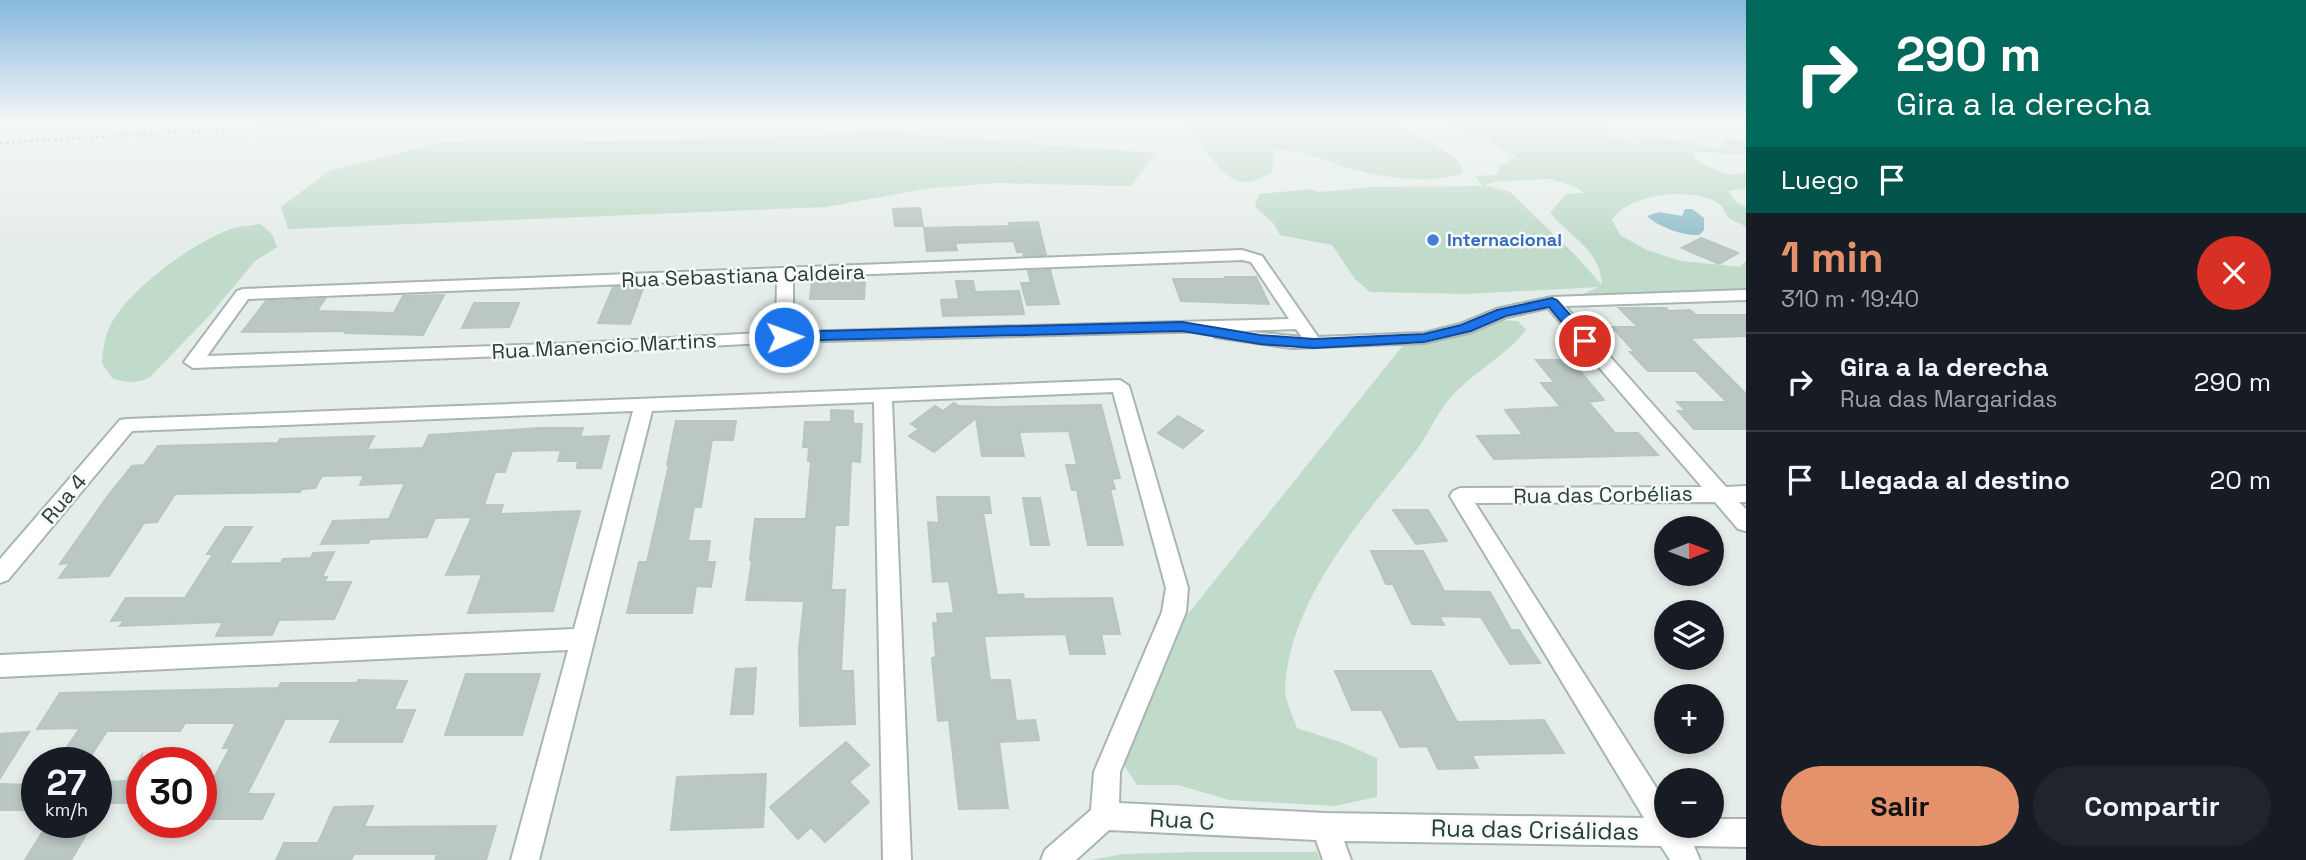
<!DOCTYPE html>
<html lang="es">
<head>
<meta charset="utf-8">
<style>
  :root { --surface:#171b24; --page:#20242c; --text:#f1f3f6; --muted:#9ea1a6; --line:#363941; --accent:#e4926b }
  body { margin:0; font-family:"Space Grotesk",sans-serif; background:var(--page); color:var(--text); height:100vh; display:flex; flex-direction:column; font-size:26px; white-space:nowrap }
  * { box-sizing:border-box; margin:0 }
  p { font-size:23px; color:var(--muted) }
  .icon { flex:none; width:38px; height:38px; fill:none; stroke:currentColor; stroke-width:2; stroke-linecap:round; stroke-linejoin:round }
  .map { position:relative; flex:1; overflow:hidden }
  .side { display:flex; flex-direction:column; background:var(--surface); width:560px }
  .side>* { flex:none }
  .banner { background:#00695c; color:#fff; overflow:hidden }
  .needle { width:46px; rotate:89deg }
  .controls { position:absolute; left:1654px; top:516px; display:grid; gap:14px }
  .controls a { display:grid; place-items:center; width:70px; height:70px; border-radius:50%; background:var(--surface); box-shadow:0 4px 10px #0003; font-size:35px }
  .speed { position:absolute; left:21px; top:747px; display:flex; gap:14px; font-size:35px; font-weight:700; text-align:center }
  .speed>* { display:grid; place-content:center; width:91px; height:91px; border-radius:50%; background:var(--surface); box-shadow:0 4px 10px #0003; line-height:1 }
  .speed small { font-size:18px; font-weight:400 }
  .speed .limit { border:10px solid #d22; background:#fff; color:#111 }
  .pin { position:absolute; display:grid; place-items:center; width:60px; height:60px; color:#fff; margin:-30px; border:4px solid #fff; border-radius:50%; box-shadow:0 2px 7px #0007 }
  .me { position:absolute; width:77px; margin:-38px; rotate:88deg; stroke-linejoin:round; filter:drop-shadow(0 0 5px #0008) }
  .turn { display:flex; align-items:center; gap:24px; height:147px; padding:0 35px; font-size:32px }
  .turn .icon { width:91px; height:91px; stroke-width:2.5 }
  .turn b { display:block; font-size:49px; line-height:60px }
  .then { display:flex; align-items:center; height:66px; padding:0 35px; background:#0003; gap:14px; font-size:26px }
  .round { display:grid; place-items:center; flex:none; width:74px; height:74px; border-radius:37px; background:var(--page) }
  .summary { display:flex; align-items:center; justify-content:space-between; height:119px; padding:0 35px }
  h1 { font-size:42px; font-weight:800; line-height:52px; color:var(--accent) }
  .action { display:flex; gap:14px; margin-top:auto; padding:14px 35px }
  .action a { flex:1; height:80px; border-radius:42px; background:var(--accent); color:#111; font-size:28px; font-weight:800; line-height:80px; text-align:center }
  .action a+a { background:var(--page); color:var(--text) }
  ul { padding:0; list-style:none }
  li { display:flex; align-items:center; gap:21px; height:98px; padding:0 35px; border-top:2px solid var(--line) }
  li div { flex:1 }
  li b { display:block; font-size:26px }
  li em { font-style:normal }
  main { display:flex; flex:1; min-height:0 }
  .map>svg:first-child { display:block }
  .green { fill:#c0dbca; fill-rule:evenodd }
  .water { fill:#93bfcc }
  .building { fill:#bac7c3; stroke:#b8c6c1; stroke-width:2 }
  .lines { fill:none; stroke-linecap:round; stroke-linejoin:round }
  .street-casing { stroke:#a8b5b1; stroke-width:4 }
  .path { stroke:#89ada4; stroke-width:2.5; stroke-dasharray:2.5 3.5; stroke-linecap:butt }
  .street { fill:#fff; fill-rule:evenodd }
  .route { fill:#1a73e8; stroke:#114b97; stroke-width:2 }
  .shop-dot { fill:#3f7fe0; stroke:#f5f9f8; stroke-width:2.5 }
  .labels { text-anchor:middle; stroke-width:5; stroke-linejoin:round; paint-order:stroke }
  .far-shop-label { font-size:18px; font-weight:bold; fill:#366cbe; stroke:#f5f9f8; text-anchor:start }
  .street-label { font-size:21px; fill:#263d38; stroke:#f5f9f8 }
  .near-street-label { font-size:24px; fill:#263d38; stroke:#f5f9f8 }
</style>
</head>
<body>
<main>
<div class="map">
<svg width="1746" height="860" viewBox="0 0 1746 860">
  <rect width="100%" height="100%" fill="#e5edea"/>
  <!-- green -->
  <path class="green" d="M1194,121H1389L1442,149L1458,161L1464,173C1427,186 1379,177 1342,166C1318,158 1300,150 1274,149L1272,172C1226,203 1214,153 1188,127Z
    M1431,121H1596L1616,138L1642,144L1633,137L1685,141L1718,149L1723,146L1722,141L1729,139L1746,141V154L1694,152L1692,156C1706,166 1728,180 1746,172V188L1728,191L1737,203L1746,207V227C1740,223 1732,221 1727,216C1725,213 1724,209 1722,206C1697,185 1628,193 1612,220L1620,235L1647,250L1681,261L1739,267L1746,261V303L1707,297L1652,300L1621,294L1583,308V294L1599,287L1467,294L1370,292L1355,279L1332,245L1280,235L1274,224L1255,207L1259,194L1310,189L1318,192L1374,187L1482,186L1475,176L1497,175L1500,165L1516,157L1483,136ZM1551,179L1576,187L1584,193L1566,194L1550,213C1572,239 1600,249 1602,285L1577,257L1510,192L1484,185L1501,181Z
    M889,132L1155,153L1131,186L998,183L931,188L825,207L288,229L281,207L329,171L442,142L680,140Z
    M260,224L272,234L277,247L255,261L211,314L150,377C137,384 126,383 112,378L102,363C103,351 104,337 110,326C128,290 190,245 228,230C237,226 250,226 260,224Z
    M1498,320L1518,321L1526,330C1506,356 1476,370 1454,394C1438,410 1429,434 1415,452C1363,518 1290,598 1285,688C1285,700 1293,716 1297,728L1343,743L1377,758V797L1335,806L1229,800L1178,785H1137L1122,762L1187,615L1404,344L1430,340Z
    M1197,852H1317L1320,860H1091L1123,854Z"/>
  <!-- water -->
  <path class="water" d="M1685,209H1692L1704,218V230L1699,235C1684,236 1658,227 1647,216L1659,212L1682,216Z"/>
  <!-- building -->
  <path class="building" d="M920,208L923,226H895L893,209Z
    M1038,222L1046,255L1024,256L1023,252H1017L1014,241L955,243L957,250L927,251L924,228L1010,226L1009,223Z
    M1701,238L1738,253L1719,264L1682,248Z
    M1050,270L1059,304L1027,305L1021,283H1031L1028,271Z
    M860,277V282H865L864,299H810L812,279Z
    M1225,277H1256L1269,304L1181,301L1173,279H1226Z
    M956,281H973L975,292L1019,291L1024,314L943,316L941,300L959,299Z
    M644,286L630,324L598,323L613,287Z
    M444,295L423,335L345,333L346,331L242,332L266,301L325,299L317,311L394,313L403,296Z
    M474,303H519L509,327L462,328Z
    M1619,308H1666L1669,311L1690,310L1696,315H1746V336L1690,338L1746,394V429H1694L1678,411H1686L1677,402H1727L1696,371H1648L1630,352H1635L1612,327H1638Z
    M1536,360H1571L1604,400L1588,402L1615,433H1638L1658,455L1494,459L1477,436L1523,435L1505,410L1561,407L1541,383H1555Z
    M954,403L959,406L996,407L1101,405L1120,478L1112,479L1115,489H1110L1123,545H1088L1077,490H1072L1066,465H1077L1069,431L1019,432L1024,456H982L976,418L934,452L909,436L919,429L911,424L935,406L943,411Z
    M831,410L853,411V424H862L860,462L851,461L848,525H835L831,590H845L841,671H853L855,724L800,726L799,649L804,601L746,600L752,560H750L755,519H806L811,461H808L809,447H803L805,422H831Z
    M1178,416L1203,431L1183,448L1158,433Z
    M676,421H736L733,440H712L701,507H694L688,541H710L707,562H715L711,587L696,586L692,613H627L639,562H647L669,465H667Z
    M541,428H583L580,437L609,436L601,468H577L578,461H558L561,450L512,451L505,472H495L484,505H503L500,514L580,511L553,611L468,613L482,574L446,575L472,517L435,518L427,537L370,539L368,543L321,544L333,521L389,519L405,483L360,485L364,475L322,476L315,488L302,489L300,492L175,494L157,522L144,523L109,576L59,578L70,563L60,564L107,497L132,466L144,465L158,446L278,443L280,439L374,436L367,450L423,448L429,435Z
    M937,497H989L991,513H983L997,595L1023,594L1024,599L1112,598L1120,634H1101L1105,654H1070L1066,634L984,636L990,680H1010L1016,721L1035,720L1039,740L999,742L1008,808L959,809L949,720L938,721L932,658L936,657L933,623H938L937,614L954,613L949,581L933,582L928,522L939,523Z
    M1023,498H1040L1049,545H1031Z
    M1393,510H1428L1447,541L1416,544Z
    M225,527H252L229,564L281,563L283,559L311,558L313,553L334,552L322,577H327L324,582H351L334,619L279,620L272,635L216,636L223,622L120,626L124,620L111,621L126,598H185L213,554H207Z
    M1371,551H1423L1444,591L1490,592L1511,630H1519L1540,663L1510,664L1481,617L1439,616L1444,625L1412,624L1393,584H1386Z
    M756,668L753,714H731L736,669Z
    M1335,671H1431L1457,722L1544,720L1564,753L1472,755L1478,768L1438,769L1427,746L1400,747L1382,710H1352Z
    M466,674H540L522,735H445Z
    M358,680L407,681L394,710H415L402,742H330L341,719H285L247,794H274L262,819H201V802L230,748H223L236,723H185L180,731H107L88,760H58L80,728L37,729L60,693L278,688L281,683H357Z
    M29,732L0,778V734Z
    M846,742L869,765L849,782L869,802L825,842L811,827L798,839L770,807Z
    M142,755V803H96V794L104,782L126,781Z
    M766,774L763,827L671,830L677,777Z
    M0,784L37,785V810H0Z
    M373,806L364,827L496,826L486,860H435L437,854H354L351,860H276L284,843H318L334,807Z
    M45,828H90L71,860H25Z"/>
  <g class="lines">
    <defs>
      <path id="street" d="M1242,250L1262,256L1318,337L1424,333L1460,324L1496,309L1552,297L1746,290V300L1565,306L1726,487L1746,486V502H1739L1746,509V531L1738,529L1715,502L1475,503L1666,803V826H1712V819H1746V847L1694,846L1700,860H1670L1661,846L1344,841L1351,860H1323L1316,840L1109,830L1076,860H1041L1045,850L1091,810L1094,772L1162,612L1166,588L1113,392L892,401L911,860H883L874,402L652,411L539,860H511L568,650L0,677V655L574,629L633,411L132,431L8,580L0,583V559L120,420L127,419L1120,380L1129,386L1188,588L1186,612L1120,772L1119,803L1325,813L1644,818L1450,496L1453,491L1460,488L1702,487L1548,308L1507,317L1472,332L1424,343L1292,348L1221,338L1215,337L1214,331L784,342L580,353L193,368L184,362L237,291L243,289ZM1242,260L1251,262L1289,319L793,332V277ZM777,278L776,332L580,343L207,356L248,299ZM1296,329L1302,337L1241,331Z"/>
    </defs>
    <!-- street casing -->
    <use href="#street" class="street-casing"/>
    <!-- path -->
    <path class="path" d="M0,143L321,124"/>
    <!-- street -->
    <use href="#street" class="street"/>
  </g>
  <!-- sky -->
  <linearGradient id="sky" x2="0" y2="1"><stop stop-color="#86b8dd"/><stop offset="0.5" stop-color="#f3f7f6"/><stop offset="1" stop-color="#f3f7f6" stop-opacity="0"/></linearGradient>
  <rect width="1746" height="242" fill="url(#sky)"/>
  <!-- route -->
  <path class="route" d="M1552,298L1557,300L1590,337V344H1580L1549,307L1506,316L1471,331L1424,342L1314,348L1260,344L1182,331L784,341L777,337L784,332L1182,322L1260,335L1314,339L1424,334L1461,325L1497,310Z"/>
  <!-- markers -->
  <circle class="shop-dot" cx="1433" cy="240" r="7"/>
  <g class="labels">
    <!-- far-shop labels -->
    <g class="far-shop-label">
      <text x="1447" y="246">Internacional</text>
    </g>
    <!-- street labels -->
    <g class="street-label">
      <text transform="translate(743 276) rotate(-2)" y="7">Rua Sebastiana Caldeira</text>
      <text transform="translate(604 346) rotate(-3)" y="7">Rua Manencio Martins</text>
      <text transform="translate(1603 495) rotate(-1)" y="7">Rua das Corbélias</text>
      <text transform="translate(64 499) rotate(-50)" y="7">Rua 4</text>
    </g>
    <!-- near-street labels -->
    <g class="near-street-label">
      <text transform="translate(1182 820) rotate(3)" y="8">Rua C</text>
      <text transform="translate(1535 830) rotate(1)" y="8">Rua das Crisálidas</text>
    </g>
  </g>
</svg>
<div class="controls">
<a><svg class="needle" viewBox="-14 -14 28 28"><path d="M0-13l5 13h-10z" fill="#e53935"/><path d="M0 13l5-13h-10z" fill="#9ea1a6"/></svg></a>
<a><svg class="icon" aria-label="layers" viewBox="0 0 24 24"><path d="M12 4l9 5-9 5-9-5zM3 14l9 5 9-5"/></svg></a>
<a>+</a>
<a>−</a>
</div>
<div class="speed"><div>27<small>km/h</small></div><div class="limit">30</div></div>
<div class="pin" style="left:1585px;top:341px;background:#d93025"><svg class="icon" aria-label="arrive" viewBox="0 0 24 24"><path d="M6 21V4h12l-3 4 3 4H6"/></svg></div>
<svg class="me" style="left:784px;top:337px" viewBox="-20 -20 40 40"><circle r="17" fill="#1a73e8" stroke="#fff" stroke-width="3"/><path d="M0-11L8 9 0 5-8 9z" fill="#fff"/></svg>
</div>
<section class="side">
<div class="banner">
<div class="turn"><svg class="icon" aria-label="right" viewBox="0 0 24 24"><path d="M7 20v-9h11M14 6l5 5-5 5"/></svg><div><b>290 m</b>Gira a la derecha</div></div>
<div class="then">Luego<svg class="icon" aria-label="arrive" viewBox="0 0 24 24"><path d="M6 21V4h12l-3 4 3 4H6"/></svg></div>
</div>
<div class="summary"><div><h1>1 min</h1><p>310 m · 19:40</p></div><a class="round" style="background:#d93025;color:#fff"><svg class="icon" aria-label="close" viewBox="0 0 24 24"><path d="M6 6l12 12M18 6L6 18"/></svg></a></div>
<ul>
<li><svg class="icon" aria-label="right" viewBox="0 0 24 24"><path d="M7 20v-9h11M14 6l5 5-5 5"/></svg><div><b>Gira a la derecha</b><p>Rua das Margaridas</p></div><em>290 m</em></li>
<li><svg class="icon" aria-label="arrive" viewBox="0 0 24 24"><path d="M6 21V4h12l-3 4 3 4H6"/></svg><div><b>Llegada al destino</b></div><em>20 m</em></li>
</ul>
<div class="action"><a>Salir</a><a>Compartir</a></div>
</section>
</main>
</body>
</html>
